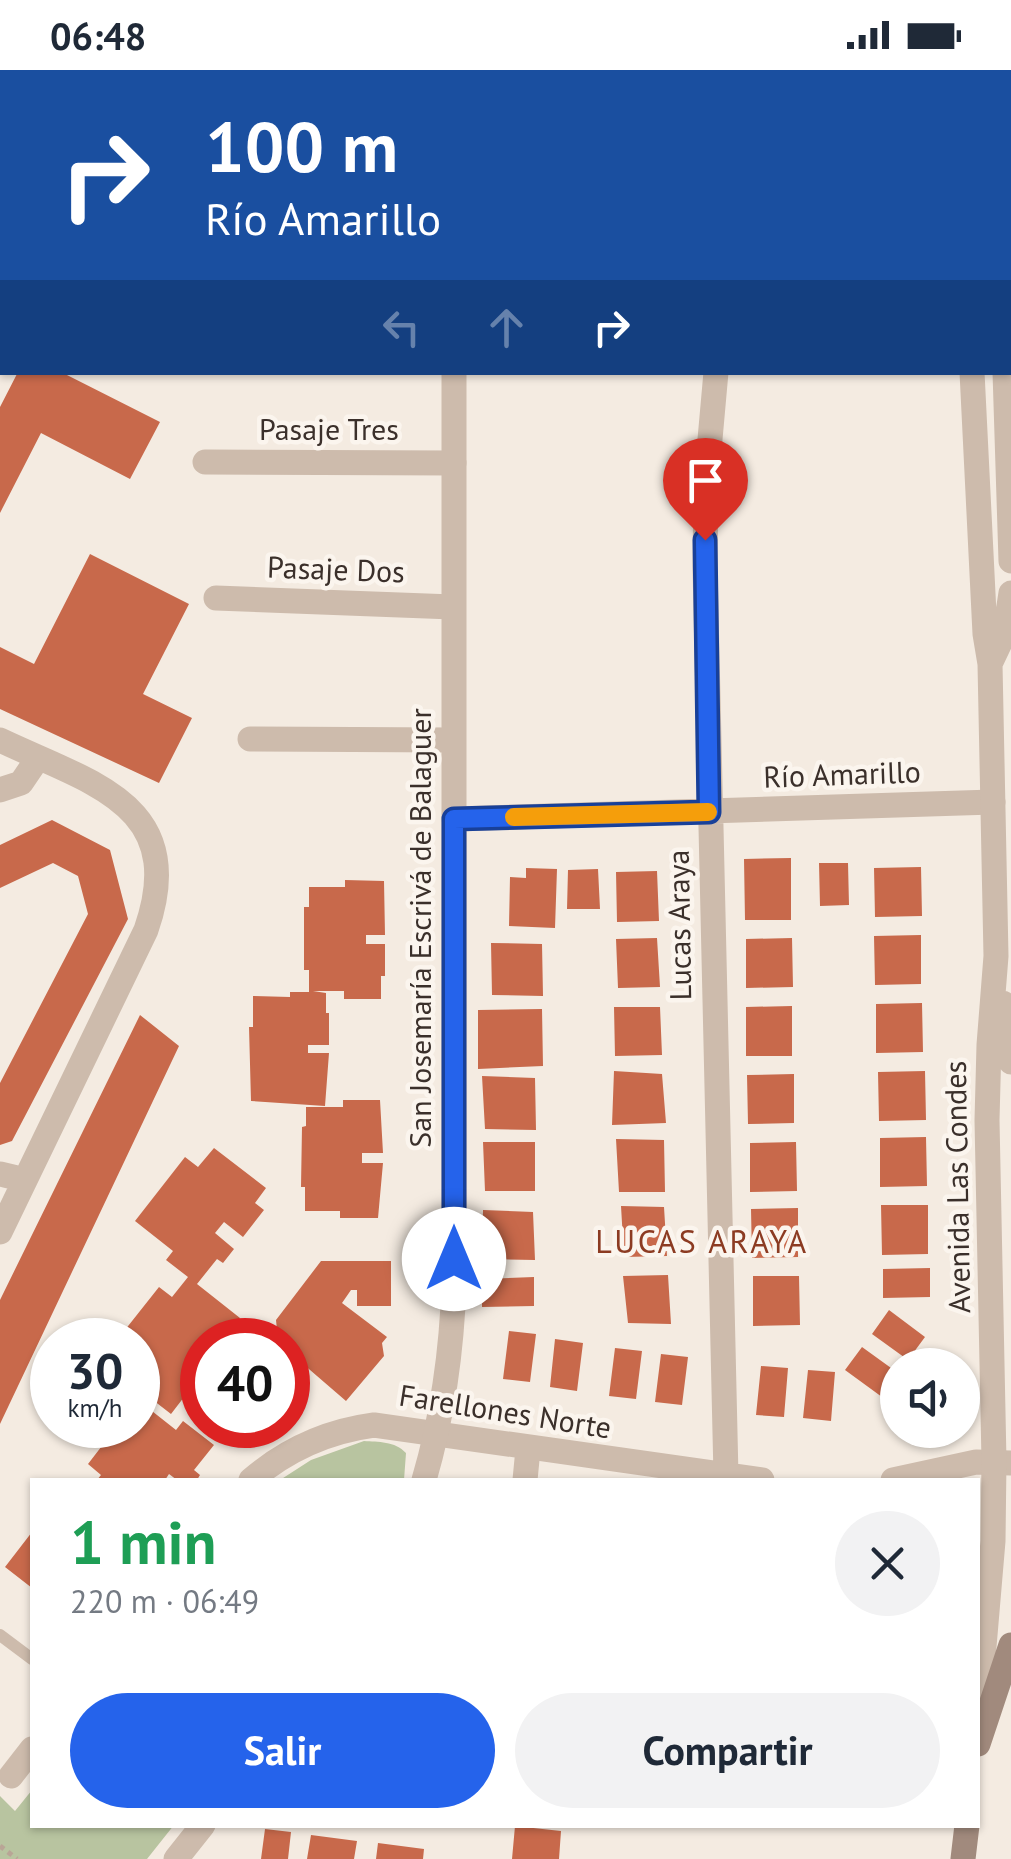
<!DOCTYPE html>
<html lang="es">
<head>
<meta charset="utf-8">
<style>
  :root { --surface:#fff; --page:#f2f2f3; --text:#1f2937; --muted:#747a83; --accent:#2563eb }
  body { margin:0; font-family:"PT Sans",sans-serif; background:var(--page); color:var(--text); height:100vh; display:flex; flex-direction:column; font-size:38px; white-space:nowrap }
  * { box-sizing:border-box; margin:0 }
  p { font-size:32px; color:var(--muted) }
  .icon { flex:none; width:55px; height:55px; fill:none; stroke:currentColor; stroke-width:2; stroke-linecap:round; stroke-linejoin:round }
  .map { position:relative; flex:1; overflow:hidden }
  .drawer { position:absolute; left:30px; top:1408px; width:950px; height:350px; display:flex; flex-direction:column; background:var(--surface); border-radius:0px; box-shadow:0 2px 8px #0004 }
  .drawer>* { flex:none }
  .hud { position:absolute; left:0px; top:0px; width:1012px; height:305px; box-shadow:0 2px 8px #0004; background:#1a4fa0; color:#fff; overflow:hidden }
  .controls { position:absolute; left:880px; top:1278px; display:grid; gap:20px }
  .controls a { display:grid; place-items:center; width:100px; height:100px; border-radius:50%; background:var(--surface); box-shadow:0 2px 8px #0004; font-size:50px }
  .speed { position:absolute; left:30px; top:1248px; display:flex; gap:20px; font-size:50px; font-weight:700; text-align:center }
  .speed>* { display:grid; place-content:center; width:130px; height:130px; border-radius:50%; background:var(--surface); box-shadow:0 2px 8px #0004; line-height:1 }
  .speed small { font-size:25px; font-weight:400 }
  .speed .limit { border:15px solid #d22; background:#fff; color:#111 }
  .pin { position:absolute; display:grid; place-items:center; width:85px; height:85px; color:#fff; margin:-102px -42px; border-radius:50% 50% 50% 0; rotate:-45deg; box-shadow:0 0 10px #0007 }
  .pin .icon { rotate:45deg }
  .me { position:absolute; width:110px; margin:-55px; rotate:0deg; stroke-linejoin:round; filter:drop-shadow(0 0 8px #0008) }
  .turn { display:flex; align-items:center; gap:35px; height:210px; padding:0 40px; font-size:45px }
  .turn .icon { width:130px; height:130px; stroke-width:2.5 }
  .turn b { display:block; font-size:70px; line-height:85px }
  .lanes { display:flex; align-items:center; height:95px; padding:0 40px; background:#0003; justify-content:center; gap:50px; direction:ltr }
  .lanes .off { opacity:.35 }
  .round { display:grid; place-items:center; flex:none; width:105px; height:105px; border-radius:52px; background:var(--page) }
  .overview { display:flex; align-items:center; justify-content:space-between; height:170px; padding:0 40px }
  h1 { font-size:60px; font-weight:700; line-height:75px; color:#1e9e55 }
  .primary-button { display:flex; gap:20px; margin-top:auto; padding:20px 40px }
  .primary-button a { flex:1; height:115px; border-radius:60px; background:var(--accent); color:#fff; font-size:40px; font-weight:700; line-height:115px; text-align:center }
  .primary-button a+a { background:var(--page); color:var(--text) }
  .status { display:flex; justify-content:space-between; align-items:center; height:70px; padding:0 50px; background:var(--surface); direction:ltr }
  .status svg { height:28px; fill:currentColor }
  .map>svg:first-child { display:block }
  .green { fill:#b8c4a0 }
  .building { fill:#c8694b }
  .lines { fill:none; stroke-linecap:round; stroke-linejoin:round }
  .path { stroke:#b9a596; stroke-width:5; stroke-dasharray:5 5; stroke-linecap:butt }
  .service { stroke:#cdbbac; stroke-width:12 }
  .minor { stroke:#cdbbac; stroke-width:25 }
  .tertiary { stroke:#cdbbac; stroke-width:25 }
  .secondary { stroke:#a18a7d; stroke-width:25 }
  .route-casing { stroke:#184099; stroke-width:25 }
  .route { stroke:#2563eb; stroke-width:18 }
  .slow { stroke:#f59e0b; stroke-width:18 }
  .labels { text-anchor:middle; stroke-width:9; stroke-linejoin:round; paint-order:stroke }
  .street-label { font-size:30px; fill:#3b302b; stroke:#fbf5ee }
  .neighbourhood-label { font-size:32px; letter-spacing:2.5px; fill:#8c3b22; stroke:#fbf5ee }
</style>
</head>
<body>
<div class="status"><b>06:48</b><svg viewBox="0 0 49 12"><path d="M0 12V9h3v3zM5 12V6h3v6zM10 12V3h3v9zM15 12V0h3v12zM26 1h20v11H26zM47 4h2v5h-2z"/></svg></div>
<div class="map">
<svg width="1011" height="1789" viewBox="0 0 1011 1789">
  <rect width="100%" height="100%" fill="#f4ebe1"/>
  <!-- green -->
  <path class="green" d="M364,1371C378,1372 395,1371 406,1383L404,1410H280L311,1390Z
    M32,1720V1755H174L147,1789H0V1726L15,1741Z"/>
  <!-- building -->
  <path class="building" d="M18,302H61L160,352L130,409L41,363L0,443V337Z
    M90,484L189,534L143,624L192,648L159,713L0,639V577L34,594Z
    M52,750L110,780L128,849L12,1071L0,1075V1013L88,844L78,806L53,793L0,818V775Z
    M791,788V850H745L744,789Z
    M819,793H848L849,835L820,836Z
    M921,797L922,846L875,847L874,798Z
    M526,798L557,799L555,858L509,856L510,807L526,808Z
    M598,799L600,839H567L568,800Z
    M657,801L659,851L617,852L616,802Z
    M345,810L384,811L385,865H366V874H385V906H381V929H344V921H313L326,923V943H329V975H308V983H329L325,1036L251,1031L249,957H253V926L290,927V922H309V900H304V837H309V817H345Z
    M921,865V914L875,915L874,866Z
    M657,868L660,917L618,918L616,869Z
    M792,868L793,917L746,918V869Z
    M491,873L542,874L543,926L492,925Z
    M922,933L923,982L876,983V934Z
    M792,936V986H746V937Z
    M614,937H660L662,985L615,986Z
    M542,939L543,996L478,999V940Z
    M140,945L179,976L0,1354V1230Z
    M614,1001L662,1004L666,1053L612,1055Z
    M925,1001L926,1050L879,1051L878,1002Z
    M794,1004V1053L748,1054L747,1005Z
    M482,1006L535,1008L536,1060L485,1059Z
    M343,1030H380L383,1083H362V1093H383L378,1148H340V1141H305V1117H301L302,1057L306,1056V1037H343Z
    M926,1067L927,1116L880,1117V1068Z
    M616,1069L664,1070L665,1122H619Z
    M483,1072H535V1121H485Z
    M796,1072L797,1121L750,1122V1073Z
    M214,1078L266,1118L255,1133L264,1140L243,1167L224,1152L215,1163L234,1179L223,1193L217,1189L197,1214L240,1248L229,1263L238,1270H202V1285L198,1282L189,1294L202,1304V1317L198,1323L191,1318L171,1344L140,1320L148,1311L138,1303V1270H117L159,1217L172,1227L188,1207L166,1190L173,1181L135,1151L185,1087L198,1097Z
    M881,1135H928V1184L882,1185Z
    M621,1136L664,1137L667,1186L624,1187Z
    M798,1138V1187L752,1188L751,1139Z
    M483,1140L533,1142L535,1190L482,1189Z
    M321,1191H391V1236H357V1220H351L342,1233L387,1267L382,1273L384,1286L346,1331L288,1281V1270H278L276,1250Z
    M930,1198V1227L883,1228V1199Z
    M668,1205L671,1254L628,1253L623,1206Z
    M753,1206H799L800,1255L753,1256Z
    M534,1207V1236L482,1237V1209Z
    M889,1240L925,1267L908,1290L872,1264Z
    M509,1261L536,1264L530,1312L503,1309Z
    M555,1269L583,1273L577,1321L550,1317Z
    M862,1277L898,1303L882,1327L845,1300Z
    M615,1278L642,1281L636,1329L609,1326Z
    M661,1284L688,1287L682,1335L655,1332Z
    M761,1296L788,1298L784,1347L756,1345Z
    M808,1300L835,1302L831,1351L803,1348Z
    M138,1330L176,1360L183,1351L214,1375L194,1400L200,1405L197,1410H177L169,1404L165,1410H97L101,1405L88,1394L118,1355H138Z
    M32,1462V1518L5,1497Z
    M515,1756L561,1761L559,1789H512Z
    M265,1759L291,1762L288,1789H261Z
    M311,1765L357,1771L354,1789H307Z
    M378,1773L424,1779L423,1789H376Z"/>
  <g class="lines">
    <!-- path -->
    <path class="path" d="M0,1776L17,1789"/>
    <!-- service -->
    <path class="service" d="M0,1565L32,1589"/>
    <!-- minor -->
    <path class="minor" d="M713,0V2
      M919,0L929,2
      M0,244L2,241
      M716,302L706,414L705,498L726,1406
      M205,392L454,393
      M216,528L453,537
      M250,669L452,670
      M0,670C90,713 190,734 146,860L0,1162
      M0,720L21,713L38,688
      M454,749L993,732
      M0,1104L25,1110
      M251,1410C286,1380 329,1361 374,1355L762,1410
      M525,1410L528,1379
      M893,1410L976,1392L1011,1393
      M11,1706L32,1679"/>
    <!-- tertiary -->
    <path class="tertiary" d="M958,0V2
      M992,0L993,2
      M457,2V0
      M972,302L985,564L990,594L996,886L989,975L987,1050L994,1391L993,1471L978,1647
      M1005,302L1011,491
      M990,594L1005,562L1011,523
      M1003,933L1011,992
      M424,1410C443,1345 452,1280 454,1212V302
      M176,1789L203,1755"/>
    <!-- secondary -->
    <path class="secondary" d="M978,1674L1011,1575
      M963,1789L967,1755"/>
  </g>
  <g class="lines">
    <defs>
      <path id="route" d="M454,1189V749L709,742L705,470"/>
    </defs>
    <!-- route casing -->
    <use href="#route" class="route-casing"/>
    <!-- route -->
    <use href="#route" class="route"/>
    <!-- slow -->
    <path class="slow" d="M514,747L708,742"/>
  </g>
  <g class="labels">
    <!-- street labels -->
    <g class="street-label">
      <text x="329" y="370">Pasaje Tres</text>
      <text transform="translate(336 500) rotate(2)" y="10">Pasaje Dos</text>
      <text transform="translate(842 705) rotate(-2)" y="10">Río Amarillo</text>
      <text transform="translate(680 855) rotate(-91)" y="10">Lucas Araya</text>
      <text transform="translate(421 858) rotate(-90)" y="10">San Josemaría Escrivá de Balaguer</text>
      <text transform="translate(958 1117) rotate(-91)" y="10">Avenida Las Condes</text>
      <text transform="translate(505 1342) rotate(9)" y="10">Farellones Norte</text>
    </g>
    <!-- neighbourhood labels -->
    <g class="neighbourhood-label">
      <text x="702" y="1183">LUCAS ARAYA</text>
    </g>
  </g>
</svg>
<div class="controls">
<a><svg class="icon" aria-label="sound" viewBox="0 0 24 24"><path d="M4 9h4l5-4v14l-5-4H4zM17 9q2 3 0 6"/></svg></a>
</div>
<div class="speed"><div>30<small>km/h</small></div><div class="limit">40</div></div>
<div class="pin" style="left:705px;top:470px;background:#d93025"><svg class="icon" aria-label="arrive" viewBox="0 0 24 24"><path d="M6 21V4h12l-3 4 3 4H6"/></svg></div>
<svg class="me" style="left:454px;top:1189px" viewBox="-20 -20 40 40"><circle r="19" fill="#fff"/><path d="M0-13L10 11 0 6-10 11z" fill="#2563eb"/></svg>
<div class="hud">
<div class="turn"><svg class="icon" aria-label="right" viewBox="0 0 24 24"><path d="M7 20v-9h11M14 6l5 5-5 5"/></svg><div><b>100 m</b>Río Amarillo</div></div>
<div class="lanes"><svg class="icon off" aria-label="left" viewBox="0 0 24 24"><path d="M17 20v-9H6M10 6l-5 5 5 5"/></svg><svg class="icon off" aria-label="ahead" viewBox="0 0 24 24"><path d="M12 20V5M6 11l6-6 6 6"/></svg><svg class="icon" aria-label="right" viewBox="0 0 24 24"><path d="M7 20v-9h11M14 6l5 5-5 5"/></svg></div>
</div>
<section class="drawer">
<div class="overview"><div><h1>1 min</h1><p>220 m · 06:49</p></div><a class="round"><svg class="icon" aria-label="close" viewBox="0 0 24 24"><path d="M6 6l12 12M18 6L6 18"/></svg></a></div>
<div class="primary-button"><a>Salir</a><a>Compartir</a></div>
</section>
</div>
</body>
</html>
